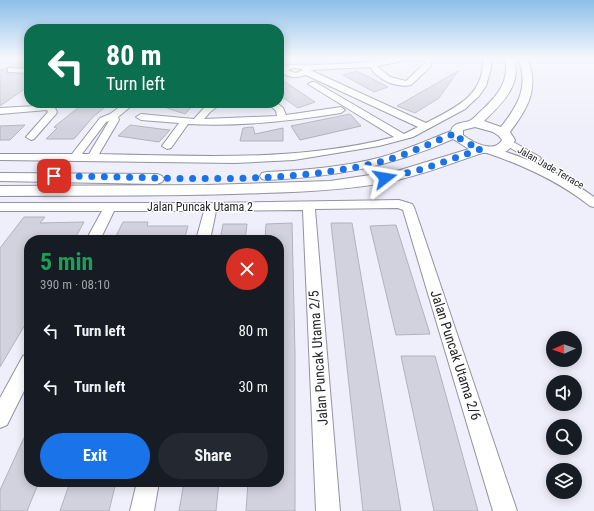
<!DOCTYPE html>
<html lang="en">
<head>
<meta charset="utf-8">
<style>
  :root { --surface:#171b24; --page:#242831; --text:#f1f3f6; --muted:#9ea1a6; --accent:#1a73e8 }
  body { margin:0; font-family:"Roboto Condensed",sans-serif; background:var(--page); color:var(--text); height:100vh; display:flex; flex-direction:column; font-size:15px; white-space:nowrap }
  * { box-sizing:border-box; margin:0 }
  p { font-size:13px; color:var(--muted) }
  .icon { flex:none; width:22px; height:22px; fill:none; stroke:currentColor; stroke-width:2; stroke-linecap:round; stroke-linejoin:round }
  .map { position:relative; flex:1; overflow:hidden }
  .side { position:absolute; left:24px; top:235px; width:260px; height:252px; display:flex; flex-direction:column; background:var(--surface); border-radius:16px; box-shadow:0 2px 10px #0003 }
  .side>* { flex:none }
  .banner { position:absolute; left:24px; top:24px; width:260px; height:84px; border-radius:16px; box-shadow:0 2px 10px #0003; background:#0b6e4f; color:#fff; overflow:hidden }
  .needle { width:26px; rotate:268deg }
  .fabs { position:absolute; left:546px; top:331px; display:grid; gap:8px }
  .fabs a { display:grid; place-items:center; width:36px; height:36px; border-radius:50%; background:var(--surface); box-shadow:0 2px 10px #0003; font-size:20px }
  .pin { position:absolute; display:grid; place-items:center; width:34px; height:34px; color:#fff; margin:-17px; border-radius:8px; box-shadow:0 2px 6px #0006 }
  .me { position:absolute; width:44px; margin:-22px; rotate:76deg; stroke-linejoin:round; filter:drop-shadow(0 0 3px #0008) }
  .turn { display:flex; align-items:center; gap:14px; height:84px; padding:0 16px; font-size:18px }
  .turn .icon { width:52px; height:52px; stroke-width:2.5 }
  .turn b { display:block; font-size:28px; line-height:34px }
  .round { display:grid; place-items:center; flex:none; width:42px; height:42px; border-radius:21px; background:var(--page) }
  .summary { display:flex; align-items:center; justify-content:space-between; height:68px; padding:0 16px }
  h1 { font-size:24px; font-weight:700; line-height:30px; color:#1e9e55 }
  .primary-button { display:flex; gap:8px; margin-top:auto; padding:8px 16px }
  .primary-button a { flex:1; height:46px; border-radius:24px; background:var(--accent); color:#fff; font-size:16px; font-weight:700; line-height:46px; text-align:center }
  .primary-button a+a { background:var(--page); color:var(--text) }
  ul { padding:0; list-style:none }
  li { display:flex; align-items:center; gap:12px; height:56px; padding:0 16px }
  li div { flex:1 }
  li b { display:block; font-size:15px }
  li em { font-style:normal }
  .map>svg:first-child { display:block }
  .building { fill:#d1d2de; stroke:#b1b2bd }
  .lines { fill:none; stroke-linecap:round; stroke-linejoin:round }
  .minor-casing { stroke:#92939e; stroke-width:2 }
  .tertiary-casing { stroke:#92939e; stroke-width:2 }
  .minor { fill:#fff; fill-rule:evenodd }
  .tertiary { fill:#fff; fill-rule:evenodd }
  .route { stroke:#1a73e8; stroke-width:7; stroke-dasharray:0 12.6 }
  .labels { text-anchor:middle; stroke-width:3; stroke-linejoin:round; paint-order:stroke }
  .far-street-label { font-size:10px; fill:#25252a; stroke:#fff }
  .street-label { font-size:12px; fill:#25252a; stroke:#fff }
  .near-street-label { font-size:14px; fill:#25252a; stroke:#fff }
</style>
</head>
<body>
<div class="map">
<svg width="594" height="511" viewBox="0 0 594 511">
  <rect width="100%" height="100%" fill="#eeeffa"/>
  <!-- building -->
  <path class="building" d="M26,58H29V68L8,67Z
    M7,67L6,72L8,74H29V86L0,106V70Z
    M357,71L388,87L374,92L343,75Z
    M458,71L439,98L415,113L397,106Z
    M279,78L315,102L298,108L279,95Z
    M84,103H110L93,117L74,139H46L57,128L54,127Z
    M158,103H195L185,114L158,105Z
    M350,114L361,126L300,140L291,126Z
    M25,125L10,140H0V126Z
    M130,125L161,129L170,130L159,142L118,136Z
    M253,127L255,134L283,128V141H240L243,128Z
    M24,217H45L40,223L84,222L74,240H29V318L0,367V248Z
    M123,222H148L147,226H188L184,240H114Z
    M292,223L295,353V511H246L248,482H279V240H265L266,224Z
    M331,223H352L401,511H363Z
    M223,224H247L245,240H220Z
    M396,225L430,334L396,335L370,226Z
    M401,356H435L478,511H434Z
    M29,427V482H39L27,511H0V490Z
    M70,482H116L109,511H60Z
    M184,482H219L216,511H179Z"/>
  <g class="lines">
    <defs>
      <path id="minor" d="M396,58H432L431,66L411,85C396,88 378,80 370,67L310,70L426,123C454,108 485,96 483,58H491V68L486,86L479,96L465,109L413,137L379,146L294,160L235,163L0,160V154H72L100,118L110,114L125,103H135L118,117L119,120L99,154C198,156 297,162 394,137L308,84L312,82H315L404,134L418,127L306,75C297,78 288,78 281,72L283,66C295,64 303,66 314,65C342,64 369,63 396,58ZM408,60L425,61V63L406,81L390,77L377,66ZM295,68L302,69L303,70L296,73L289,71V69ZM109,121L89,154H82L106,122Z
        M8,68L29,69V73L11,72H8Z
        M46,103H60L54,106L57,112L56,114L34,139L31,140L26,137L48,112L47,110L0,114V108L35,106Z
        M212,103H222L210,112L204,119L277,116L276,111L268,103H277L283,108L286,115L341,107L345,110L341,113C291,121 239,127 188,124L171,148L167,149L162,146L179,123L141,120L136,117L141,114L194,119L204,108Z
        M508,139L540,157L541,159L536,162L532,161L504,144L503,142Z
        M488,147C525,156 563,174 594,197V207L590,206C558,181 523,165 484,152L483,150Z
        M399,200L412,204L414,207L517,511H493L403,210L398,208L315,209L340,511H316L303,210L216,211L210,240H196L204,211H114L100,240H86L102,211H0V203H211Z
        M29,353V381L7,425L0,428V398L23,356Z
        M137,482H159L154,511H130Z"/>
      <path id="tertiary" d="M505,58H514C522,86 502,103 484,121L501,127C519,104 529,86 518,58H527C540,88 528,108 510,132L515,140C505,162 492,149 479,154C447,165 416,177 383,183C343,190 303,192 263,193C175,197 88,195 0,196V186L207,185L330,181L397,171L469,149L453,139C390,167 335,177 267,180L262,179L260,176L262,173L267,172C306,170 345,167 382,157C406,150 428,140 451,131C454,121 464,124 471,120C475,118 479,112 483,109C498,95 510,80 505,58ZM475,127L493,132L499,136L502,140C494,154 472,142 463,135V130Z
        M0,173L157,174L162,176L164,179L162,182L157,184L0,181Z"/>
    </defs>
    <!-- minor casing -->
    <use href="#minor" class="minor-casing"/>
    <!-- tertiary casing -->
    <use href="#tertiary" class="tertiary-casing"/>
    <!-- minor -->
    <use href="#minor" class="minor"/>
    <!-- tertiary -->
    <use href="#tertiary" class="tertiary"/>
  </g>
  <!-- sky -->
  <linearGradient id="sky" x2="0" y2="1"><stop stop-color="#8cbfe8"/><stop offset="0.45" stop-color="#f7f8fd"/><stop offset="1" stop-color="#f7f8fd" stop-opacity="0"/></linearGradient>
  <rect width="594" height="130" fill="url(#sky)"/>
  <g class="lines">
    <!-- route -->
    <path class="route" d="M54,176C160,176 267,187 371,164C401,158 428,144 456,133L462,141L481,149L423,169L385,178"/>
  </g>
  <g class="labels">
    <!-- far-street labels -->
    <g class="far-street-label">
      <text transform="translate(551 167) rotate(30)" y="4">Jalan Jade Terrace</text>
    </g>
    <!-- street labels -->
    <g class="street-label">
      <text x="200" y="211">Jalan Puncak Utama 2</text>
    </g>
    <!-- near-street labels -->
    <g class="near-street-label">
      <text transform="translate(456 355) rotate(72)" y="5">Jalan Puncak Utama 2/6</text>
      <text transform="translate(318 358) rotate(-94)" y="5">Jalan Puncak Utama 2/5</text>
    </g>
  </g>
</svg>
<div class="fabs">
<a><svg class="needle" viewBox="-14 -14 28 28"><path d="M0-13l5 13h-10z" fill="#e53935"/><path d="M0 13l5-13h-10z" fill="#9ea1a6"/></svg></a>
<a><svg class="icon" aria-label="sound" viewBox="0 0 24 24"><path d="M4 9h4l5-4v14l-5-4H4zM17 9q2 3 0 6"/></svg></a>
<a><svg class="icon" aria-label="search" viewBox="0 0 24 24"><circle cx="10" cy="10" r="6"/><path d="M15 15l6 6"/></svg></a>
<a><svg class="icon" aria-label="layers" viewBox="0 0 24 24"><path d="M12 4l9 5-9 5-9-5zM3 14l9 5 9-5"/></svg></a>
</div>
<div class="pin" style="left:54px;top:176px;background:#d93025"><svg class="icon" aria-label="arrive" viewBox="0 0 24 24"><path d="M6 21V4h12l-3 4 3 4H6"/></svg></div>
<svg class="me" style="left:385px;top:178px" viewBox="-20 -20 40 40"><path d="M0-17L14 15 0 8-14 15z" fill="#1a73e8" stroke="#fff" stroke-width="4"/></svg>
<div class="banner">
<div class="turn"><svg class="icon" aria-label="left" viewBox="0 0 24 24"><path d="M17 20v-9H6M10 6l-5 5 5 5"/></svg><div><b>80 m</b>Turn left</div></div>
</div>
<section class="side">
<div class="summary"><div><h1>5 min</h1><p>390 m · 08:10</p></div><a class="round" style="background:#d93025;color:#fff"><svg class="icon" aria-label="close" viewBox="0 0 24 24"><path d="M6 6l12 12M18 6L6 18"/></svg></a></div>
<ul>
<li><svg class="icon" aria-label="left" viewBox="0 0 24 24"><path d="M17 20v-9H6M10 6l-5 5 5 5"/></svg><div><b>Turn left</b></div><em>80 m</em></li>
<li><svg class="icon" aria-label="left" viewBox="0 0 24 24"><path d="M17 20v-9H6M10 6l-5 5 5 5"/></svg><div><b>Turn left</b></div><em>30 m</em></li>
</ul>
<div class="primary-button"><a>Exit</a><a>Share</a></div>
</section>
</div>
</body>
</html>
